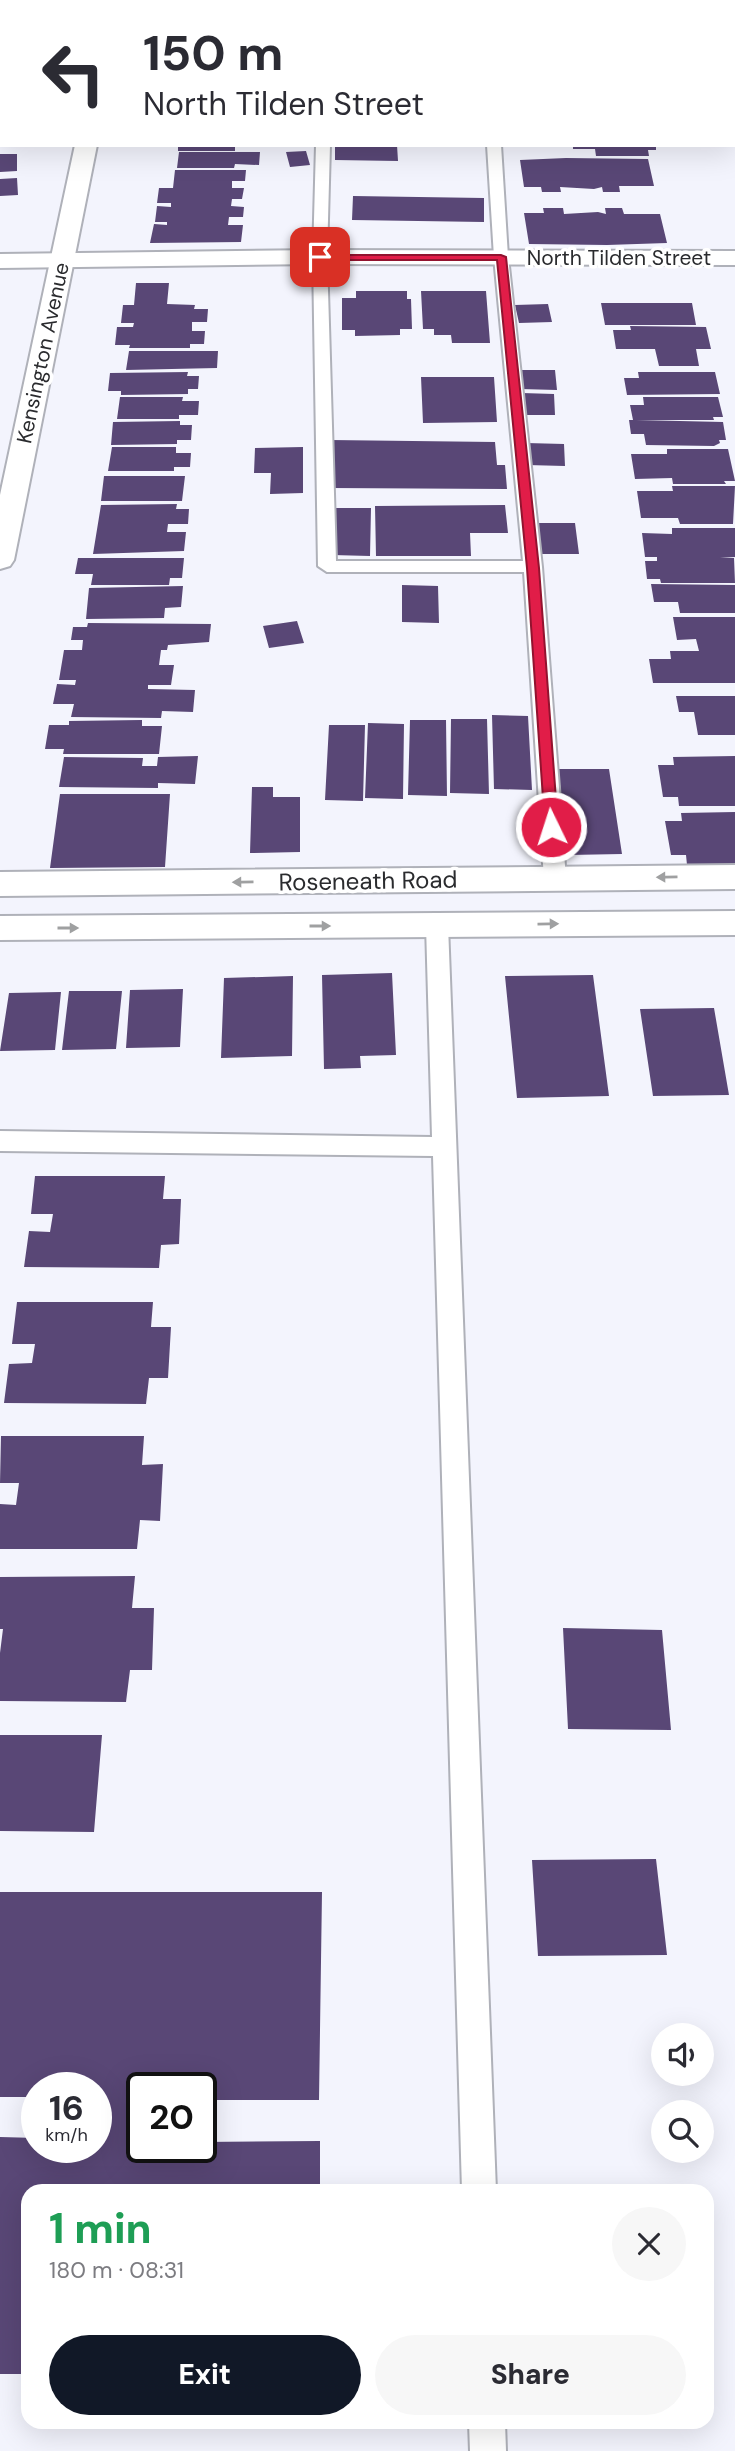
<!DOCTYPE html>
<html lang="en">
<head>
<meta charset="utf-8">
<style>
  :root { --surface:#fff; --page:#f7f7f7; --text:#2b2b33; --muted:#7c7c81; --accent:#111827 }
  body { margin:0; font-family:"DM Sans",sans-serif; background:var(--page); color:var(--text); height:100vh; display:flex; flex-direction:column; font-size:26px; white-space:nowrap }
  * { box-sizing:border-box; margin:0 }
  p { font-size:23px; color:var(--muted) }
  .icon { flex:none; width:38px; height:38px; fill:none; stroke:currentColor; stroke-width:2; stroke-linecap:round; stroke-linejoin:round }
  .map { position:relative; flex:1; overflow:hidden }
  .details { position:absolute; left:21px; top:2184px; width:693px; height:245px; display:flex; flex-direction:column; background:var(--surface); border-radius:21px; box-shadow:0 7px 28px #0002 }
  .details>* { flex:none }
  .top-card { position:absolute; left:0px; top:0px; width:735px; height:147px; box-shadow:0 7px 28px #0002; background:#fff; color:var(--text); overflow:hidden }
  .fabs { position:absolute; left:651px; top:2023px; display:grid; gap:14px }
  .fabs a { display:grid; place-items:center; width:63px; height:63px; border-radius:50%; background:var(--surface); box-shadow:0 7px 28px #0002; font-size:35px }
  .speed { position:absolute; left:21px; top:2072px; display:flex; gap:14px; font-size:35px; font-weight:700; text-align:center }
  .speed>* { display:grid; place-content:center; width:91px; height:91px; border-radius:50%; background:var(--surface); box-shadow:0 7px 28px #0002; line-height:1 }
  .speed small { font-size:18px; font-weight:400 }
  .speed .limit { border:4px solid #111; border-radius:10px; background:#fff; color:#111 }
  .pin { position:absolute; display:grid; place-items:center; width:60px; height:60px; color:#fff; margin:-30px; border-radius:14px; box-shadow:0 4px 10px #0006 }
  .me { position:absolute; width:77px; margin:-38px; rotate:356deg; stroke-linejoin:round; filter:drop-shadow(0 0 5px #0008) }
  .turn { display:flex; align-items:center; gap:24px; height:147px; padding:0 28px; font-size:32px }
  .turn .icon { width:91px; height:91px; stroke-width:2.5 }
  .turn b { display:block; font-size:49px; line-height:60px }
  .round { display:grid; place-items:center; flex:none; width:74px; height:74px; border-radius:37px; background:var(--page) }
  .headline { display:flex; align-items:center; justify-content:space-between; height:119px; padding:0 28px }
  h1 { font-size:42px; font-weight:800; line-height:52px; color:#1e9e55 }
  .cta { display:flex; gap:14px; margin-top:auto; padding:14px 28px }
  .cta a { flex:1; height:80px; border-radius:42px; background:var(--accent); color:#fff; font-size:28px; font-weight:800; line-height:80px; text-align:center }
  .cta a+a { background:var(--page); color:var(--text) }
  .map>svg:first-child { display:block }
  .building { fill:#594776 }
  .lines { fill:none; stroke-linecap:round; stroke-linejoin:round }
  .lane-casing { stroke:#afb1b9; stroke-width:4 }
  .street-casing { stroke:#afb1b9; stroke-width:4 }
  .secondary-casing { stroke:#afb1b9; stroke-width:4 }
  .lane { fill:#fff; fill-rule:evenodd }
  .street { fill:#fff; fill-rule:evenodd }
  .secondary { fill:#fff; fill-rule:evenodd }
  .oneway { fill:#9fa0a1 }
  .route { fill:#e11d48; stroke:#92132f; stroke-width:2 }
  .labels { text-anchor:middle; stroke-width:7; stroke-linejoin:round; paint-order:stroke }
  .far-street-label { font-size:21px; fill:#2a2b2e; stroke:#fff }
  .street-label { font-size:24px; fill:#2a2b2e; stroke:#fff }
</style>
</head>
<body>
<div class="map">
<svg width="735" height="2451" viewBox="0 0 735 2451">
  <rect width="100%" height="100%" fill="#f3f4fd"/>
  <!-- building -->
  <path class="building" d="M178,145H235V151H178Z
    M335,145H397L398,161L335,160Z
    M573,145H656V150H648L649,156H596L595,149H573Z
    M306,151L310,165L290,167L286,152Z
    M179,152H260L259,165L235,164L234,168H177Z
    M0,154H17V171L0,172Z
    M566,158L648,159L654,186H619L620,192H603L602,187L594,189L560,187L561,192H542L541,187H524L520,160Z
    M175,170H246L245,181H232V188H244L242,199H232L231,206L244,207L243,217H229L228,225H243L241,242L150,243L154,224L167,225V222H155L157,206L171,207V203H157L159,188H173Z
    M17,178L18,195L0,196V179Z
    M353,196L484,198V222L352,220Z
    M543,208H563L564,214L598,212L606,214L605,208H622L624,214H660L667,243L607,245L529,244L524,213H544Z
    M136,283H169L167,304L195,305L194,309H208L207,322H192V331H205L204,344H190V348H129L130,345H115L117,327H133L134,323H121L123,305H134Z
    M356,291H407V299H411L412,329H400V335L355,336V330H342V298H356Z
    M421,291H486L490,343H452L451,335H434V329H423Z
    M601,303H692L696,325H605Z
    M548,304L552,322L519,323L515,305Z
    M630,326L706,327L711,349H696L699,366H659L655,349H616L613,330H631Z
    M129,351H218L217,368L126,370Z
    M519,370H555L557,390L520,389Z
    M188,372L187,376H199L198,389H188V394L121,395V391H108L110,373Z
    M638,372H715L720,394L627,395L624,378H639Z
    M421,377H494L497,422L423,423Z
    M522,393L554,394L555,415H523Z
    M120,397H183L182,401H199L198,415H179V419H117Z
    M643,397H718L723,417H713L714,420H636L723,422L726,440H719L720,443L714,446L646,445L644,434H631L629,420H633L630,405H644Z
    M180,421V425H192L191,440H177V444L111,445L113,422Z
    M330,440L495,442L497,465H505L507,489L330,488Z
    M526,443L564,444L565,466L527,465Z
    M112,447H176V453H191L190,467H174V471H108Z
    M303,447V493L270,494L271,473H254L255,448Z
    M667,449H728L735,481H724L726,484H673L672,478L635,479L631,454H667Z
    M104,476H185L182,501H101Z
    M672,486H735L733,524H680L678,518H641L637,491H673Z
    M177,504L176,509H189L188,524H168L167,532H186L184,551L93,554L101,505Z
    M505,505L508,533H470L471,556H376L375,506Z
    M333,508H371L370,556L332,555Z
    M535,523H575L579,554H538Z
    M672,528H735V557L720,558H734L735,583H661L660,579H647L645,561H657V557H645L642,533L672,534Z
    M78,558H184L182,578H170L169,585H91L93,574H75Z
    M651,584L735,585V613H680L678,602H654Z
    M402,585L438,586L439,623L402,622Z
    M183,586L181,607L165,608L164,618L86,619L89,588Z
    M673,617H735V683H653L649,659H671L670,651H699L696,639L677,640Z
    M297,621L304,643L269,648L263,626Z
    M88,623L211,624L209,642L168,645L167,650H161L159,665H174L171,685H148V689L195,690L193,712L162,711L161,718L71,717L74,704H53L57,684L75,685L76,680H59L64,650H82L83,640H71L73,627H87Z
    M676,696H735V735H698L694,712H679Z
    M492,715L528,716L532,790L494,789Z
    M451,719H487L489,794L450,793Z
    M142,720V726H162L159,754H63L64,749H45L49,725H69V721Z
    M410,720H446L447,796L408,795Z
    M368,723L404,724L403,799L365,798Z
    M329,725H365L363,801L325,800Z
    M198,756L195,784L158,783V788L59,787L64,757L143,758L142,766H157L158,757Z
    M735,756V806H679L678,797H663L658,765H674L673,757Z
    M558,769H609L622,854L569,855Z
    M252,787H273V797H300V852L250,853Z
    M60,794H170L165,867L50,868Z
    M735,812V865H687L686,855H671L665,821H682L681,813Z
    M392,973L396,1055L360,1056L361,1068L324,1069L322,975Z
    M593,975L609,1096L517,1098L505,976Z
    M293,976L292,1056L221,1058L224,978Z
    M183,989L180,1047L126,1048L130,990Z
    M69,991H122L116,1049L62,1050Z
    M61,992L55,1050L0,1051L9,993Z
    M714,1008L729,1095L653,1096L640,1009Z
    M35,1176H165L163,1199H181L179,1244L161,1245L159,1268L24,1267L29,1231L50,1232L53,1214H31Z
    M17,1302H153L151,1327H171L168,1378H149L146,1404L4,1403L9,1364L32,1363L35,1344H12Z
    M1,1436H144L142,1465L163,1464L160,1521L140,1520L137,1549H0V1504L16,1505L19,1483H0Z
    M135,1576L132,1608H154L152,1670H130L126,1702L0,1701V1653L3,1629H0V1577Z
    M563,1628L662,1630L671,1730L568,1729Z
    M0,1735H102L94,1832L0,1831Z
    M656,1859L667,1955L538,1956L532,1860Z
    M0,1892H322L319,2100H201V2088H142V2147H201V2142L320,2141V2191H28V2374H0V2137L37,2138V2147H96V2088H37V2097H0Z"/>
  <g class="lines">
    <defs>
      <path id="lane" d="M320,0H332V2H320Z
        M405,0H417V2H405Z
        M316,145H330L327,257L336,561H523L494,257L487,145H501L508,257L542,567L566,879L562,884L555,887L548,884L544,879L524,572H327L318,566L313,257Z
        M437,917L445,919L448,925L496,2191H462L433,1156L0,1151V1131L432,1137L426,925L429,919Z
        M469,2422H505L506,2451H470Z"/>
      <path id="street" d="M693,0H713L714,2H694Z
        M733,106H735V125H733Z
        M320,250L735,251V265L320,264L0,268V254Z"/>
      <path id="secondary" d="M106,0H126V2H106Z
        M75,145H97L14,560L10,566L0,569V495Z
        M735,865V889L0,896V872Z
        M735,911V935L0,940V916Z"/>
    </defs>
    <!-- lane casing -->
    <use href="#lane" class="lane-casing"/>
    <!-- street casing -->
    <use href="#street" class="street-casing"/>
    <!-- secondary casing -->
    <use href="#secondary" class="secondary-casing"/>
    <!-- lane -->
    <use href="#lane" class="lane"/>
    <!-- street -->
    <use href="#street" class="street"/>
    <!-- secondary -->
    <use href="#secondary" class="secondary"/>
  </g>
  <!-- one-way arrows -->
  <defs><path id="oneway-solid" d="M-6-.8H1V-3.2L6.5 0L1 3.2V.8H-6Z" transform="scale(1.75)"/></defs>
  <g class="oneway">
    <use href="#oneway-solid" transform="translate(667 877) rotate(179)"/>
    <use href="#oneway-solid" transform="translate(243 882) rotate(179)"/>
    <use href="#oneway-solid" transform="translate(548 924) rotate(-1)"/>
    <use href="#oneway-solid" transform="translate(320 926)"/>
    <use href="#oneway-solid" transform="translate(68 928)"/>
  </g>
  <!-- route -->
  <path class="route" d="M317,255H501L506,257L539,568L558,827L556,830H547L545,827L527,568L497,260H320L315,257Z"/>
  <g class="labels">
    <!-- far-street labels -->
    <g class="far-street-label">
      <text x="619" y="265">North Tilden Street</text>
      <text transform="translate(43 353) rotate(-78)" y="7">Kensington Avenue</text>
    </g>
    <!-- street labels -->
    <g class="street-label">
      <text transform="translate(368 881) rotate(-1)" y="8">Roseneath Road</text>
    </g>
  </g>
</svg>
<div class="fabs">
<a><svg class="icon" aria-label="sound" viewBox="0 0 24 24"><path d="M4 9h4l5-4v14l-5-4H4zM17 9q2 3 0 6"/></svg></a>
<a><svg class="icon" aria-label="search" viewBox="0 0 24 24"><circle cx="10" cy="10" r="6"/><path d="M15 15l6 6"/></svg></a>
</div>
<div class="speed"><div>16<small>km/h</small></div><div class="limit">20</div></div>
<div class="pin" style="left:320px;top:257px;background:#d93025"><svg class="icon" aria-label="arrive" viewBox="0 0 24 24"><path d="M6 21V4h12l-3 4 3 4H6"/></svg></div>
<svg class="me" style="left:551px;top:827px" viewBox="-20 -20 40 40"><circle r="17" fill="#e11d48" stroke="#fff" stroke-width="3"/><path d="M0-11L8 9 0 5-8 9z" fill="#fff"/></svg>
<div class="top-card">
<div class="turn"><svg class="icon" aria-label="left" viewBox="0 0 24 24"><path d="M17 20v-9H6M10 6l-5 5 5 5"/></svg><div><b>150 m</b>North Tilden Street</div></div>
</div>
<section class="details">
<div class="headline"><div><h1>1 min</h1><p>180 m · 08:31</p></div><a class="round"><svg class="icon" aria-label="close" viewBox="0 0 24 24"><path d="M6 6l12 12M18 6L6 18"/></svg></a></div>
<div class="cta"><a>Exit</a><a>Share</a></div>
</section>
</div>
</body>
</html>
